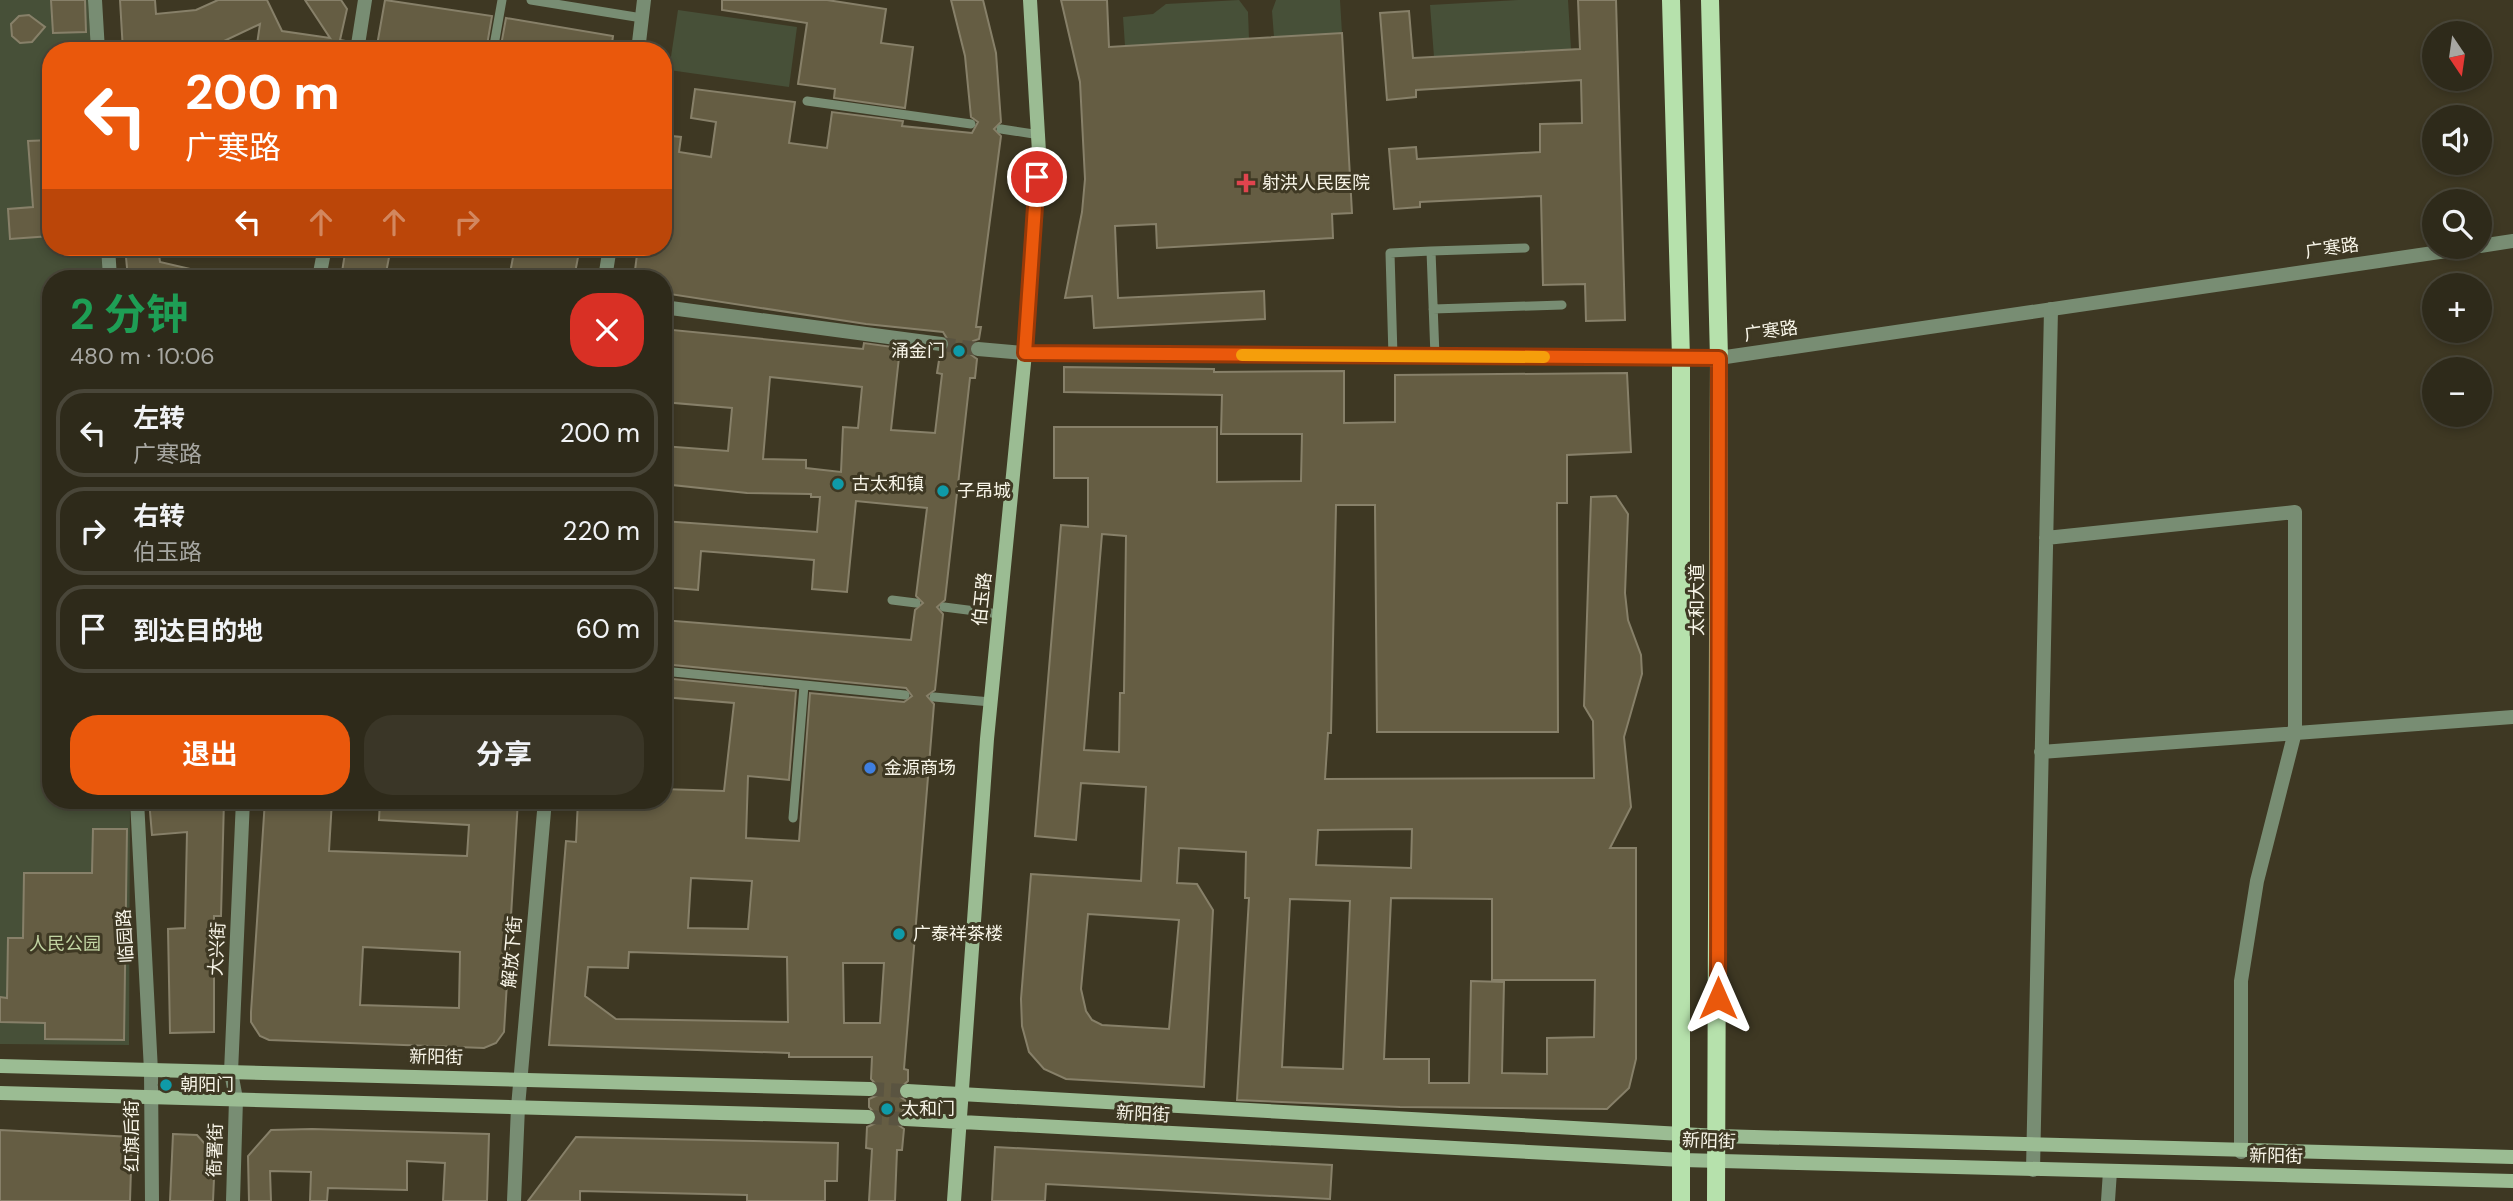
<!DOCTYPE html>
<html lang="zh">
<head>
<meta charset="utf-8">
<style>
  :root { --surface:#2e2a1a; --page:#3a3627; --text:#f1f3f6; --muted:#a7a7a2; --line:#494639; --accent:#ea580c }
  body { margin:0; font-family:"DM Sans","Noto Sans SC",sans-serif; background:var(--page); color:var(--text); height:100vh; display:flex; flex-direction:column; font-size:26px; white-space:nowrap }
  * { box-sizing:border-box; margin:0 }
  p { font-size:23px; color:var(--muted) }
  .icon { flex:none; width:38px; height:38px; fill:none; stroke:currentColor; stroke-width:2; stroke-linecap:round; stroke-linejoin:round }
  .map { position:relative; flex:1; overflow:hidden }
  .sheet { position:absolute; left:42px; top:270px; width:630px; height:539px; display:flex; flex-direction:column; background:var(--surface); border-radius:28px; box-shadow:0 4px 10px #0003,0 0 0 2px var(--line) }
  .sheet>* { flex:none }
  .guide { position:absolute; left:42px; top:42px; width:630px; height:214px; border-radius:28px; box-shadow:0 4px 10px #0003,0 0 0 2px var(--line); background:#ea580c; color:#fff; overflow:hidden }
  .needle { width:46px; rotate:167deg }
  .buttons { position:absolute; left:2422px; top:21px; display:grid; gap:14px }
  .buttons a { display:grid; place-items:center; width:70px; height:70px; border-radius:50%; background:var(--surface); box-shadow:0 4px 10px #0003,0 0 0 2px var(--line); font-size:35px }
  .pin { position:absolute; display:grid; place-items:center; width:60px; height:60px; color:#fff; margin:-30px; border:4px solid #fff; border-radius:50%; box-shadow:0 2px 7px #0007 }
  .me { position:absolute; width:77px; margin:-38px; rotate:0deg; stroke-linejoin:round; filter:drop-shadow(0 0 5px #0008) }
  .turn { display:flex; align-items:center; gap:24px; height:147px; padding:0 28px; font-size:32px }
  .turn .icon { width:91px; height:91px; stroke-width:2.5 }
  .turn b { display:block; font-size:49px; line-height:60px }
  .lanes { display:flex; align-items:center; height:66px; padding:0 28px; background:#0003; justify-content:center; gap:35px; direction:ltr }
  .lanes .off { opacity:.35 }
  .round { display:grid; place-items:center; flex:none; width:74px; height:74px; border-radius:28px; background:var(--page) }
  .head { display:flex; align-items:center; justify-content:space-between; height:119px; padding:0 28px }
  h1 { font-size:42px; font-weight:700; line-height:52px; color:#1e9e55 }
  .action { display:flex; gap:14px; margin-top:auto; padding:14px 28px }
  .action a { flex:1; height:80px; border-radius:28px; background:var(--accent); color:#fff; font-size:28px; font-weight:700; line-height:80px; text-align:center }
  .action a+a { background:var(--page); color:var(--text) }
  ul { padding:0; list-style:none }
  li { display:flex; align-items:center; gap:21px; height:88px; margin:0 14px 10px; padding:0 14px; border:4px solid var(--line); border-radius:28px }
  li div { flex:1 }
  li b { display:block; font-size:26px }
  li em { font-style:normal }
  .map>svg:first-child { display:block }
  .green { fill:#475038 }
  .building { fill:#655d43; stroke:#878069; stroke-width:2; fill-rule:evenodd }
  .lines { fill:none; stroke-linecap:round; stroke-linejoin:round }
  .minor-tunnel { stroke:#5a5441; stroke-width:14; stroke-dasharray:14 7; stroke-linecap:butt }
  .secondary-tunnel { stroke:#5a5441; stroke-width:14; stroke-dasharray:14 7; stroke-linecap:butt }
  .service { stroke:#788d73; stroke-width:9 }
  .minor { stroke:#788d73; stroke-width:14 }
  .tertiary { stroke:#788d73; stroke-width:14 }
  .secondary { stroke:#9bbc93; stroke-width:14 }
  .primary { stroke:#b6e1ac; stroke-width:18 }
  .route-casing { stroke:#983908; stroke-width:18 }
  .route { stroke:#ea580c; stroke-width:12 }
  .slow { stroke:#f59e0b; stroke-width:12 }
  .health-dot { fill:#e0444e; stroke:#3e3823; stroke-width:2.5 }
  .culture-dot { fill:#0f9aa8; stroke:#3e3823; stroke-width:2.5 }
  .shop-dot { fill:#3f7fe0; stroke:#3e3823; stroke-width:2.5 }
  .labels { text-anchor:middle; stroke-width:6; stroke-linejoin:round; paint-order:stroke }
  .poi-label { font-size:18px; fill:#f8f5e8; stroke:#3e3823; text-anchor:start }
  .street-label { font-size:18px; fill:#f8f5e8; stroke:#3e3823 }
  .park-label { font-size:18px; fill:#c1d4a2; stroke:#3e3823 }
</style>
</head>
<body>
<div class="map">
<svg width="2513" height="1201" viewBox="0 0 2513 1201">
  <rect width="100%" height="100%" fill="#3e3823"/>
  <!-- green -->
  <path class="green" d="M0,0H88L91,51H51V247H101L103,278H51V800H130L129,1045L0,1044Z
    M1239,0L1248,12L1249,39L1125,46L1123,17L1153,14L1166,4Z
    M1276,0H1340L1342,33L1274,37L1272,11Z
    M1518,0H1568L1571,49L1434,57L1430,5Z
    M678,10L797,27L789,87L669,70Z"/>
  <!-- building -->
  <path class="building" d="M51,0H85L86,32L53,33Z
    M120,0H155L156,14L196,10L218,0H267L282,31L330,38L305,0H341L347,9L340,40L346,41L345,51H256L260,24L203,51H123Z
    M385,0L492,16L486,51H376Z
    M722,0H827L886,9L881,43L913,47L905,108L834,98L835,89L798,84L807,23L722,10Z
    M951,0H983L996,53L1001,122L994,129L1001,136L976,327H981L979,339L973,341L969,348L970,354L977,359L975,378H970L945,600L937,607L943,614L935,690L927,696L934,704L904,1069L908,1070V1081L898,1090L899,1096L906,1101L905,1109L896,1118L897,1124L904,1129L902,1150H897L895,1201H869L872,1149L866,1148L867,1127L876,1123L878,1117L869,1107V1099L878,1095L880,1089L871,1079L872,1057H789V1053L549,1045L566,841L576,842L578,800H663V789L724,791L734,703L663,697V678L796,691L789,780L748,776L746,838L799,841L810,693L904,702L912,696L906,688L663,664V620L911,640L915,610L923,603L916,596L927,508L856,501L847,592L812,589L814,560L701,551L698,590L663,587V521L817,532L820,497H811V494L747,493L663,484V446L728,451L732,408L663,402V329L863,349L864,343L900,348L891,430L935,433L942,374L937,373L940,354L948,350L951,345L943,332L866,324L663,293V278H634L638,247H663V135L681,137L679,152L711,157L716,122L691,118L695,89L795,102L789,143L827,148L832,112L903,121L902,126L972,133L978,122L971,117L965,56ZM770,377L862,387L858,428L843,427L841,472L806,468V460L763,459ZM691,878L752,881L748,929L688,928ZM629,952L787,957L788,1022L616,1019L585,996L588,967L628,968ZM843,963H884L880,1023H844Z
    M1061,0H1107L1109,47L1342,33L1352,213L1332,214L1333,238L1157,248L1156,224L1115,226L1118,298L1264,291L1265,319L1094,328L1092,296L1065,298L1082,212L1085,179L1080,82Z
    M1578,0H1616L1625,320L1586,321L1585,284L1543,285L1541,196L1420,202V207L1394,209L1389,149L1416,147L1417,159L1540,152V124L1582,123L1581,80L1416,90V97L1387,100L1380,13L1409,11L1413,58L1580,49Z
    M29,15L45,27L32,42L20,43L12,36L11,24L19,16Z
    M506,18L613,36L611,51H500Z
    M51,140V236L10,239L8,209L33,207L28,141Z
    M125,247H158L160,262L199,271L198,278H128Z
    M346,247H391L385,278H341Z
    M515,247H580L574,278H509Z
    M1064,367L1214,369V372L1344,371V423L1395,422V375L1627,373L1631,452L1567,455V503H1557L1558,732H1377L1375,505H1336L1331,733H1328L1325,779L1594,778L1593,721L1584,706L1591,497L1616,496L1628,514L1625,593L1628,620L1641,655L1642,674L1624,737L1631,807L1610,848H1636V1059L1629,1088L1607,1109L1400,1107L1237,1100L1249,898H1245L1246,852L1179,848L1177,883L1197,884L1213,910L1204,1087L1066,1079L1044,1069L1029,1052L1022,1026L1021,999L1031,874L1141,881L1146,787L1081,783L1076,840L1035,836L1061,525L1088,527V478H1054V427H1217V482L1301,481L1302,434H1221L1222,395L1064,392ZM1102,534L1126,536L1124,693H1120L1119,752L1084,750ZM1412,829L1411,868L1316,865L1318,830ZM1391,898L1492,899V980H1595L1594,1037L1547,1038V1074L1502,1073L1504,982L1471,981L1469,1083H1429V1059H1384ZM1290,899L1350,901L1343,1069L1282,1067ZM1088,914L1179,920L1169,1029L1102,1025L1092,1020L1086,1011L1081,989Z
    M149,800H224L221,916H214V1032L170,1033L168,929L185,928L187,832L152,835Z
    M265,800H332L329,851L467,856L469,825L379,820L380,800H518L504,1032L496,1043L484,1048L269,1040L260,1036L251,1022V1012ZM363,947L460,952L459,1008L360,1005Z
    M93,829H127L124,1040L45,1039V1023L0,1022V997L7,998L8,938H23L24,873H92Z
    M312,1129L489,1134L487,1201H443L445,1163L407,1161V1190L328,1188L327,1201H310L311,1172L270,1171L271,1201H249L248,1156L271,1130Z
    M0,1130L132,1137L130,1201H0Z
    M173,1134L197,1135L215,1155L213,1201H170Z
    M576,1137L838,1143L837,1181H825V1201H747V1195L580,1191V1201H528Z
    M995,1147L1332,1165L1330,1199L1046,1184L1045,1201H992Z"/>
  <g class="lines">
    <!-- minor-tunnel -->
    <path class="minor-tunnel" d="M941,344L978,349"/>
    <!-- secondary-tunnel -->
    <path class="secondary-tunnel" d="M870,1089L907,1091
      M868,1117L905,1119"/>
    <!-- service -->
    <path class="service" d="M531,0L642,18
      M493,51L502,0
      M807,101L971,124
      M1001,129L1040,135
      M1431,251L1525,248
      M1433,309L1562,305
      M1393,356L1390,253L1431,251L1435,356
      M892,600L916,603
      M944,607L999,614
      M663,671L905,695
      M934,697L991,702
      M793,818L804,685"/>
    <!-- minor -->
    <path class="minor" d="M95,0L98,51
      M357,51L365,0
      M108,247L110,278
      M319,278L325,247
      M663,307L941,344
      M978,349L1025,353
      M2046,538L2295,512V732L2257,881L2241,981V1152
      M2041,752L2513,717
      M137,800L151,1071L152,1201
      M2033,1170L2051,309
      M233,1201L236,1099L231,1072L243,800
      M2108,1201L2110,1171"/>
    <!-- tertiary -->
    <path class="tertiary" d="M638,51L644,0
      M2480,246L2513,241
      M605,278L610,247
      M1025,353L1719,358L2474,247
      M514,1201L518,1107L545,800"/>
    <!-- secondary -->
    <path class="secondary" d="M0,1066L870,1089
      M907,1091L1718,1136L2513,1157
      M0,1093L868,1117
      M905,1119L1682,1160L2513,1181
      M954,1201L987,739L1025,353L1039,152L1030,0"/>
    <!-- primary -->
    <path class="primary" d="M1671,0L1681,358V1201
      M1710,0L1719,358L1716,1201"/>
  </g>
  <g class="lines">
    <defs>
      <path id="route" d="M1037,177L1025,353L1719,358L1718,998"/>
    </defs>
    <!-- route casing -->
    <use href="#route" class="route-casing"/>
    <!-- route -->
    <use href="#route" class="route"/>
    <!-- slow -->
    <path class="slow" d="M1242,355L1544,357"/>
  </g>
  <!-- markers -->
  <path class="health-dot" d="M1242.5 172.5h7v7h7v7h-7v7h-7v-7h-7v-7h7z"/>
  <g class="culture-dot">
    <circle cx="959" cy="351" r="7"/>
    <circle cx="838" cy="484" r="7"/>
    <circle cx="943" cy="491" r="7"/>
    <circle cx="899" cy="934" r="7"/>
    <circle cx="166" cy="1085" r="7"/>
    <circle cx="887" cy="1109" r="7"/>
  </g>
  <circle class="shop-dot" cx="870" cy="768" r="7"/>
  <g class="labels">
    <!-- poi labels -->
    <g class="poi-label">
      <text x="1262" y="189">射洪人民医院</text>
      <text x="945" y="357" text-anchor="end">涌金门</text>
      <text x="852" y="490">古太和镇</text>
      <text x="957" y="497">子昂城</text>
      <text x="884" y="774">金源商场</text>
      <text x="913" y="940">广泰祥茶楼</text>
      <text x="180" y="1091">朝阳门</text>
      <text x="901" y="1115">太和门</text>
    </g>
    <!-- street labels -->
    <g class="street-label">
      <text transform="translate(2332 248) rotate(-8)" y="6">广寒路</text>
      <text transform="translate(1771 331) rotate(-8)" y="6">广寒路</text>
      <text transform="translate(982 599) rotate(-84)" y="6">伯玉路</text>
      <text transform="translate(1697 600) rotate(-90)" y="6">太和大道</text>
      <text transform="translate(125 936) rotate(-93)" y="6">临园路</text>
      <text transform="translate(217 949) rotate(-87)" y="6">大兴街</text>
      <text transform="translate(512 952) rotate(-85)" y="6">解放下街</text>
      <text transform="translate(436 1057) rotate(1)" y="6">新阳街</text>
      <text transform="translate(1143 1114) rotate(3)" y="6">新阳街</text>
      <text transform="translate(132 1136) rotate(-90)" y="6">红旗后街</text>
      <text transform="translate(1709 1141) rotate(2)" y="6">新阳街</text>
      <text transform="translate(215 1150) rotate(-88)" y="6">衙署街</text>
      <text transform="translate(2276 1156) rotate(1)" y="6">新阳街</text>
    </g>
    <!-- park labels -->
    <g class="park-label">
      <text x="65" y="950">人民公园</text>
    </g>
  </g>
</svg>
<div class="buttons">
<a><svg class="needle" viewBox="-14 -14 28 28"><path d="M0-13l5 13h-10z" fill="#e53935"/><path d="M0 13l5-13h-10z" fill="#a7a7a2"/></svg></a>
<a><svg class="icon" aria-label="sound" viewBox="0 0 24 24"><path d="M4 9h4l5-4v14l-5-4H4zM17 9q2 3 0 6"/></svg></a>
<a><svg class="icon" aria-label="search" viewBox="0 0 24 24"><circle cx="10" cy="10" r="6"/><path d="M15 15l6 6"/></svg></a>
<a>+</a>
<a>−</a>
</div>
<div class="pin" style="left:1037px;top:177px;background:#d93025"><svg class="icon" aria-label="arrive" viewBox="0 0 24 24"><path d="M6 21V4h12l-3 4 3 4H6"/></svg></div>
<svg class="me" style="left:1718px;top:998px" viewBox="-20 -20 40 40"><path d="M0-17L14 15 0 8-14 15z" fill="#ea580c" stroke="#fff" stroke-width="4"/></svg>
<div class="guide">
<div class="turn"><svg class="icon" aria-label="left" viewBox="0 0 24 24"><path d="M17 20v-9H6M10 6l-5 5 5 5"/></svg><div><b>200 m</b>广寒路</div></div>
<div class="lanes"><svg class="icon" aria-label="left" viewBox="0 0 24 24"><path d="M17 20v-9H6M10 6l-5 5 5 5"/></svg><svg class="icon off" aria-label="ahead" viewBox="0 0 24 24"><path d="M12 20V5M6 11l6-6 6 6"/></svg><svg class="icon off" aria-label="ahead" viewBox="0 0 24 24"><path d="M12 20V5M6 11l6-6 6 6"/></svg><svg class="icon off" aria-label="right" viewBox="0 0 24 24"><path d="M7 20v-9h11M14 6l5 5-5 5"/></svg></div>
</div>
<section class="sheet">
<div class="head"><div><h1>2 分钟</h1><p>480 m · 10:06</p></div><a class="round" style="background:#d93025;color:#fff"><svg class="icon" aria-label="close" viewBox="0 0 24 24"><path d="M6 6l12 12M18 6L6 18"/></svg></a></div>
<ul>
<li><svg class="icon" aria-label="left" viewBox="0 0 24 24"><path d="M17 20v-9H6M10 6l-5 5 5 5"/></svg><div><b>左转</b><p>广寒路</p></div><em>200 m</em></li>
<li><svg class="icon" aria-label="right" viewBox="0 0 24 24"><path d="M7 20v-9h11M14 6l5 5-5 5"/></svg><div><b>右转</b><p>伯玉路</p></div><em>220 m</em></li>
<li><svg class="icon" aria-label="arrive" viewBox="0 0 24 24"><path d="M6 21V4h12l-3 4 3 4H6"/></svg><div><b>到达目的地</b></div><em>60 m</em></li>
</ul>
<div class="action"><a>退出</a><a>分享</a></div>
</section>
</div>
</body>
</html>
